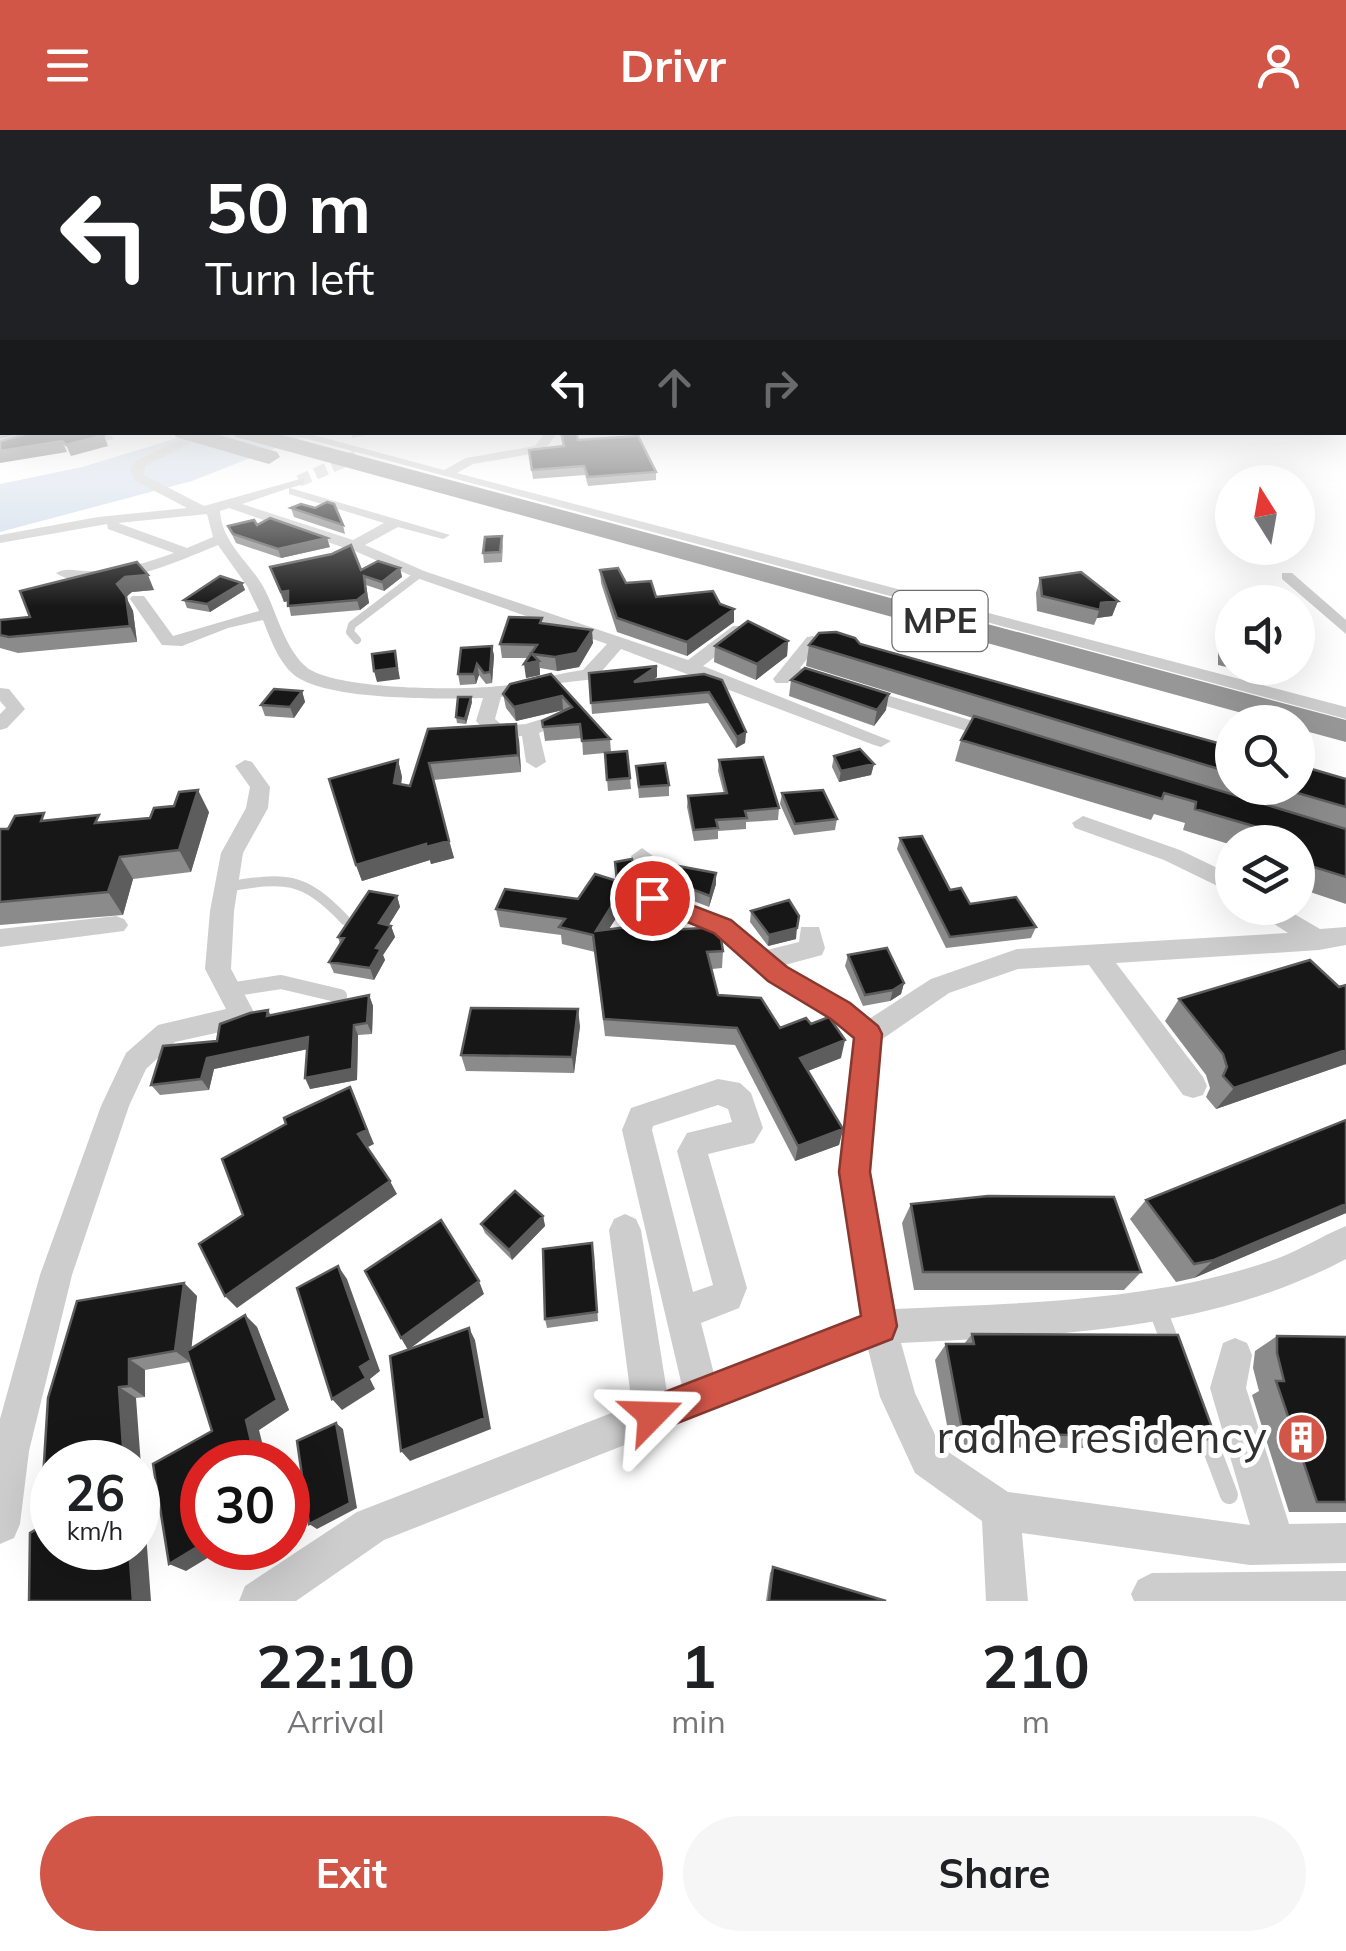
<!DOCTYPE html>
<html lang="en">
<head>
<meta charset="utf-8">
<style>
  :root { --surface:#fff; --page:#f6f6f6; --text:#202124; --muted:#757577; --accent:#d25648 }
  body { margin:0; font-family:Mulish,sans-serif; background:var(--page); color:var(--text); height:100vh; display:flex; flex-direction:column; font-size:38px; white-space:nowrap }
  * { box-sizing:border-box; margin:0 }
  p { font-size:32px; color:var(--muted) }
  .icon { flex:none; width:55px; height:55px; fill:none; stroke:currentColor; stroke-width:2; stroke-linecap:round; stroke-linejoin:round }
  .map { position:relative; height:1471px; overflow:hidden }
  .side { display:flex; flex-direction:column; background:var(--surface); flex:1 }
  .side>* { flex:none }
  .top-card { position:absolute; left:0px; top:0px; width:1348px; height:305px; box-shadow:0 10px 40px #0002; background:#202124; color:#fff; overflow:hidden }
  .needle { width:65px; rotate:349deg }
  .controls { position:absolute; left:1215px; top:335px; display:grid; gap:20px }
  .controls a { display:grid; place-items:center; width:100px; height:100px; border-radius:50%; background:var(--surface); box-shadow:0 10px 40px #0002; font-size:50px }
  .speed { position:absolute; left:30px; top:1310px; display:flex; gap:20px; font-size:50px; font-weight:700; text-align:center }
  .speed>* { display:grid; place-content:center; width:130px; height:130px; border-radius:50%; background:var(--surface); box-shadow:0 10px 40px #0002; line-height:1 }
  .speed small { font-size:25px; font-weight:400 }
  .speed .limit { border:15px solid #d22; background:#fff; color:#111 }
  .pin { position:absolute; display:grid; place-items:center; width:85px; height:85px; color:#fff; margin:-42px; border:5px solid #fff; border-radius:50%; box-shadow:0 2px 10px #0007 }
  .me { position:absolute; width:110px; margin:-55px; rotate:68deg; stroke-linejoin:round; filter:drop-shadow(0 0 8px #0008) }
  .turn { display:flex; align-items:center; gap:35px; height:210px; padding:0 40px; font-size:45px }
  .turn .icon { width:130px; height:130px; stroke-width:2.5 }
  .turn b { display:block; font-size:70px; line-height:85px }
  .lanes { display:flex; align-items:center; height:95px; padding:0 40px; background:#0003; justify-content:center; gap:50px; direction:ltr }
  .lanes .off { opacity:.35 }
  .eta { display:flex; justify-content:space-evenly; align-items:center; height:170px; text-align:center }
  .eta b { font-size:60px; font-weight:700; line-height:70px }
  .action { display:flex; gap:20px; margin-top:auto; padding:20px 40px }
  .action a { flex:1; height:115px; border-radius:60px; background:var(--accent); color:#fff; font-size:40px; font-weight:700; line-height:115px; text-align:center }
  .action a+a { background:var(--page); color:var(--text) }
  header { display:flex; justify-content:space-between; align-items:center; height:130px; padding:0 40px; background:var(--accent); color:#fff; font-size:45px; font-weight:700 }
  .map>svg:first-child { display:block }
  .water { fill:#cfdae9 }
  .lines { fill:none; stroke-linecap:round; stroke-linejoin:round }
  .street-tunnel { stroke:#d6d6d6; stroke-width:12; stroke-dasharray:12 6; stroke-linecap:butt }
  .lane-far3 { stroke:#cdcdcd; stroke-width:8 }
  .lane-far2 { stroke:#cdcdcd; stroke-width:10 }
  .lane-far1 { stroke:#cdcdcd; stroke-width:14 }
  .lane { stroke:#cdcdcd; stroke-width:18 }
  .street { fill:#cdcdcd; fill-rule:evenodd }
  .highway { fill:#979797; fill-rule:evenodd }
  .wall { fill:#8b8b8b }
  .shaded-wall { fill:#5d5d5d }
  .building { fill:#171717; stroke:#5d5d5d; stroke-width:2.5 }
  .route { fill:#d25648; stroke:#88382f; stroke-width:2.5 }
  .labels { text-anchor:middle; stroke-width:10; stroke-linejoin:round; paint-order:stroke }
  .shield { fill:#fff; stroke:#6e6e6e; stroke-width:2.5 }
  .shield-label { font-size:35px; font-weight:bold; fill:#303030 }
  .near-poi-label { font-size:45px; fill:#303030; stroke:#fff; text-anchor:end }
</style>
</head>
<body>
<header><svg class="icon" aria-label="menu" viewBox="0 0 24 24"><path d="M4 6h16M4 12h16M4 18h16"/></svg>Drivr<svg class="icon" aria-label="person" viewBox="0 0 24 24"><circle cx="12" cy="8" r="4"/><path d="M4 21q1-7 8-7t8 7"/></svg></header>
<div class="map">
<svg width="1346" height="1471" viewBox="0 0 1346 1471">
  <rect width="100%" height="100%" fill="#fff"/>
  <!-- water -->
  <path class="water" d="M194,303H314L192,351L0,402V354L82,337Z"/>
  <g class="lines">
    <!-- street-tunnel -->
    <path class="street-tunnel" d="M299,351L356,326"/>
    <!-- lane-far3 -->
    <path class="lane-far3" d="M357,510L350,502L352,495L419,444"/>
    <!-- lane-far2 -->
    <path class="lane-far2" d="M226,757C285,747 302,745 345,790"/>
    <!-- lane-far1 -->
    <path class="lane-far1" d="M229,860L281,852L340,866"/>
    <!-- lane -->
    <path class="lane" d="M1157,1178L1172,1217
      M1204,1299L1229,1365"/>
    <!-- street -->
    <path class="street" d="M94,302H107L114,309L104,311Z
      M198,302H213L145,336L144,345L204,376L304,348V354L290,358L450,405L443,409L398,397L365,415L424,441L688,530L733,496H745V504L703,536L891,611L881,617L874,615L621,519L595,549L551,554L501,567L495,589L503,596L526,594L561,583L570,589L539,603L546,632L536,638L526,632L522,606C501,608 490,608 476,591L483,568C441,569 324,571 293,544C278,531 270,508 263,490L228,498L182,516L162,515L130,469L132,466H144L173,506L259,481L247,456L218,415C179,431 95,469 56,443C66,437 75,441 87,441C117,442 146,433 174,423L108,399L107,394L0,413V405L98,387L187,378L134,350L130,339L137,330ZM289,358V364L384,393L353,410L242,374ZM229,378L342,417L343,422L355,421L414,447L607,514L583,540C557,543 534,552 508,555C471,561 329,561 304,535C284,515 277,484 265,460C251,433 222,414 220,381ZM207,384L213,407L187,418L118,393Z
      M282,302H302L444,340L466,328L535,316L546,302H558L543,322L473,334L457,343L1346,577V589Z
      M356,302H380L352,308V304Z
      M1282,443H1292L1346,490V504L1282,449Z
      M813,506L821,511L800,538L835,548V556L829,557L793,547L788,553H776L773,549L807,507Z
      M860,557L1003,600L1006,604L1003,608H989L854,566V558Z
      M0,558L9,559L25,579L7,598L0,600V584L6,578L0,571Z
      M245,630L252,632L270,657L268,678L243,723L234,781L231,839L256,886L252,894L243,897L175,912L146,939L129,976L72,1145L29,1321L20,1394L14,1408L0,1414V1289L40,1145L101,976L126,923L158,895L226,879L205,839L210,781L221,723L246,678L250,657L235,636Z
      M1083,686L1180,720L1232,745V763L1164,730L1075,698L1072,693Z
      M642,718L653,726L662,763L730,790L767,820L799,812L801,797H819L825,818L822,825L785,835L869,889L931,849L1017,819L1288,803L1259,784L1255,778H1284L1320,799L1346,797V815L1319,820L1116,833L1203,947L1207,956L1203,965L1193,968L1183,965L1089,835L1018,839L949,863L881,910L870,1042L894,1179C1021,1173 1155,1172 1276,1129C1300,1120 1322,1106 1346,1096V1129C1209,1202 1053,1205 901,1213L915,1263L941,1317L1008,1362L1250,1395L1210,1258L1223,1213L1235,1208L1247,1213L1252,1225L1246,1258L1289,1394L1346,1393V1433L1250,1435L1022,1403L1028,1471H986L982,1391L915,1343L880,1267L868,1219L384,1410L296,1471H239L245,1456L357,1382L632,1275L609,1100L614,1089L625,1084L636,1089L641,1100L667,1262L682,1256L622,1000L631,978L718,949L740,953L751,963L763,998L754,1013L708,1024L747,1158L739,1178L701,1193L714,1244L861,1187L840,1042L854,908L831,889L769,851L714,802L644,774L631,726ZM718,975L728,979L732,992L687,1003L677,1021L713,1155L693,1162L652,1000L653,996Z
      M116,786L124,789L128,795L124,801L0,817V799Z
      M1346,1441V1471H1134L1131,1464L1138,1450L1152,1443Z"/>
    <!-- highway -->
    <path class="highway" d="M173,302H209L277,322L280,327L269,334L176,307Z
      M233,302H271L1346,590V612L1298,599V592H1275L236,307Z"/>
  </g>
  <!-- wall -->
  <path class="wall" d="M560,302H576L578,310L656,342V350L588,356L585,345L533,349L529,320L563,316Z
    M291,378L343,395L345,404L294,387Z
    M257,395L330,417L281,428L236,413L228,396Z
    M502,406L503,416L502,432L484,433L483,423Z
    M137,432L154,460L132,462L126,467L133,481L137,512L18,523L0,518V490L30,487Z
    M400,438L402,447L384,461L366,455L369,473L360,480L291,486L288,471L284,472L273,446Z
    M600,440L656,467L720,474L734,492L687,526L617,502L601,453Z
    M1040,448L1118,471L1112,486L1097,488L1094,495L1037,481L1036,463Z
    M242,453L245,460L210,482L187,478L184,470Z
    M1232,490V538H1240L1239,540L1218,535V518Z
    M542,493L593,513L579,537L557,541L540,538V545L526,548L528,528H502L500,514Z
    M788,511L787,526L756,550L714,532L715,516Z
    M860,514L1232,617V658H1298L1346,649V774L1298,758V712H1232V715L1183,700L1185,693L1154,684L1151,690L955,631L961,610L973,588L806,536L809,515Z
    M492,516L494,526L492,553L486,554L479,545L476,554L460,555L458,544Z
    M589,543L657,547L652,550L704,544L746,602L745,613L736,618L708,573L592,584Z
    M551,544L610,609L611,622L630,648L631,659L608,661L605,623L583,625L582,608L545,611L542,591L563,580L516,591L506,578L503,564Z
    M791,550L886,580L874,596L789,566Z
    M302,561L305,572L294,588L265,586L261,575Z
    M472,572L466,594L457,593L456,587Z
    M428,599L519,610L521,642L433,650L454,728L431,734L430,730L362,751L356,735L398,630L402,647L401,654L410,656Z
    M834,626L874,634L871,645L839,652L832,637Z
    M719,630L779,678L778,690L746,692V699L718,701V709L694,711L687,677L688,666L724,664L718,641Z
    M636,636L669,655V666L639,668Z
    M782,663L837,689L835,700L794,705L780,674Z
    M209,682L191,742L133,749L123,785L0,795V699L49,690L104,692Z
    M900,708L950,760L970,774L1036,797L1031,808L946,818L897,719Z
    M637,747L638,765L630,766L609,799L669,800L723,821L722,838L712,839L718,865L780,898L811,894L841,928L808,941L843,999L839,1015L795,1031L735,915L605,906L595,822L562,814L561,805L500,797L496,779L578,769L617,751Z
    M668,750L716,754L709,777L668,761Z
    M397,766L400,777L389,795L391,796L395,807L383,825L385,830L374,850L334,843L329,832L340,814L338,807Z
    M751,781L796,809L768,816L750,792Z
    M848,825L904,853L901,864L890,871L863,876L845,836Z
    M1346,855V934L1216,979L1206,967L1210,958L1206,945L1165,891L1179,869Z
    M369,865L373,876L372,904L358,905L357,950L310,959L307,919L214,939L209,960L160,965L151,955L217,911L268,880L271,885Z
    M580,896L574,943L466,941L461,925Z
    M1146,1070L1346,1083L1194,1148L1176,1152L1130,1089Z
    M911,1074L1141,1142L1124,1160H914L902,1093Z
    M543,1086L545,1096L512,1130L485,1103L481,1094Z
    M594,1122L598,1191L547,1198L545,1189Z
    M184,1153L197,1166L191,1219L245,1185L257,1197L289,1280L259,1300L186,1441L212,1301L190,1230V1232L145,1240V1267L136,1268L40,1397L48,1268Z
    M972,1204L1215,1306L1193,1319L951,1317L935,1230L946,1214H964Z
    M1277,1206L1346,1207V1382H1289L1252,1265L1259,1261L1253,1238L1255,1221Z
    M773,1437L886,1471H766L770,1443Z"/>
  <!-- shaded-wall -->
  <path class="shaded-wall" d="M2,296V302H27L0,309V297Z
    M104,305L108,316L71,326L66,315Z
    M62,311L67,322L0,333V321Z
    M327,408L330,417L281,428L278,419Z
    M400,438L402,447L384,461L382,452Z
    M148,445L154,460L132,462L126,467L133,481L137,512L130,496L117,454L125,447Z
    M364,446L369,473L360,480L357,470Z
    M242,453L245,460L210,482L207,474Z
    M288,461L292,470L284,472L281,462Z
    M1118,471L1112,486L1097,488L1101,473Z
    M734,479V492L687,526V512Z
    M592,500L593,513L579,537L557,541L555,527Z
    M788,511L787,526L756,550L757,534Z
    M492,516L494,526L492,553L490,542Z
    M395,521L400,549L377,552L374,541Z
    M539,531L540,545L526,548L524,534Z
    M477,534L479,545L476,554L474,544Z
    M657,536V547L634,563V552Z
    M302,561L305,572L294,588L290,577Z
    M889,564L886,580L874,596L877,580Z
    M562,566L563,580L516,591L514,577Z
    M471,567L472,572L466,594L465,589Z
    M516,594L519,610L521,642L518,625Z
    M746,602L745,613L736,618L737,607Z
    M398,630L402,647L399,669L394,653Z
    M874,634L871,645L839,652L841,641Z
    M198,660L209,682L191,742L179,720Z
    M449,711L454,728L431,734L430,730L362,751L356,735L426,714Z
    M120,727L133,749L123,785L108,762Z
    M716,743V754L709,777L710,766Z
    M629,748L630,766L597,818L596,801Z
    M397,766L400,777L383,804L379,793Z
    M391,796L395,807L383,825L385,830L374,850L370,838L376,818Z
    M797,798L796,809L768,816L769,805Z
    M904,853L901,864L890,871L893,860Z
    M369,865L373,876L372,904L367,893Z
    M578,879L580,896L574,943L572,927Z
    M354,895L358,905L357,950L310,959L305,948Z
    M308,907L313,918L214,939L209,960L201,949L207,928Z
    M845,910L841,928L797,945L800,928Z
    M1346,920V934L1216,979L1234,958Z
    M350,957L374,1014L366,1018L358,1004Z
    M843,999L839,1015L795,1031L798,1016Z
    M390,1051L397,1064L237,1178L225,1166Z
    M1346,1074V1083L1194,1148L1214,1130Z
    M543,1086L545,1096L512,1130L509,1120Z
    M338,1136L347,1149L380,1241L370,1249L375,1259L342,1280L332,1269L360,1237Z
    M479,1151L484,1164L408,1220L401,1208Z
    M184,1153L197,1166L190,1232L175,1221Z
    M245,1185L257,1197L289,1280L259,1300L267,1332H256L246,1290Z
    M469,1198L475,1210L491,1299L410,1331L401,1321Z
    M129,1229L145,1240V1267L129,1256Z
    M119,1257L136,1268L151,1471H132L129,1418H138V1332H124Z
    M336,1293L343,1299L357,1378L317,1399L309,1394Z
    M202,1414V1418H224L186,1441L169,1434Z"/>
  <!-- building -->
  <path class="building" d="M0,273L2,274V296L0,297Z
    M32,302H100L104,305L66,315L62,311L0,321V311Z
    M561,302H576L578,310L638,306L656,342L588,347L584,336L532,340L529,320L564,316Z
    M327,372L334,374L343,395L291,378L301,374L315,378Z
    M270,388L327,408L278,419L233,404L228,396L254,390L257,395Z
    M502,406L500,422L483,423L485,407Z
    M351,415L361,440L378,431L400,438L382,452L364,446L366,463L357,470L288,476V461L281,462L270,437L332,424Z
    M137,432L148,445L125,447L117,454L126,466L130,496L9,507L0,505V490L30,487L20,461Z
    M618,438L626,453L651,451L656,467L713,461L720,474L734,479L687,512L617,488L600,440Z
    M1081,442L1118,471L1101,473L1100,480L1042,466L1040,448Z
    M220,446L242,453L207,474L184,470Z
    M509,487L542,488L540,493L592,500L577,523L555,527L532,524L539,531L524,534L537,515L500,514Z
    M748,491L788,511L757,534L715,516Z
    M836,502L855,508L860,514L1232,617V643L809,515L819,503Z
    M492,516L490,542L484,543L477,534L474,544H458L461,518Z
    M395,521L397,538L374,541L372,524Z
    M657,536L634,552L704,544L722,550L746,602L737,607L709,562L591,573L589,543Z
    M805,538L889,564L877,580L791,550Z
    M551,544L610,609L582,611L580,594L543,597L542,591L572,577L562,566L514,577L503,564L510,554Z
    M274,559L302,561L290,577L261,575Z
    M458,567H471L465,589L456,587Z
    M974,586L1346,699V747L1298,732V712H1294L1295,708L1195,679L1196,672L1164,663L1162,669L961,610Z
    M516,594L518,625L429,633L449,711L426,717V714L356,735L329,649L398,630L394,653L410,656L428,599Z
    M860,619L874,634L841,641L834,626Z
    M627,621L630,648L607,650L605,623Z
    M763,627L779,678L745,681L747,688L716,690L718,698L694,700L688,666L727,663L719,630Z
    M665,633L669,655L639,657L636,636Z
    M1298,635L1346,649V677L1280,658H1298Z
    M198,660L179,720L120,727L108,762L0,772V699H8L15,686L44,683L41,691L99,685L95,693L150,688L154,678L174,676L179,662Z
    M823,660L837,689L795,694L782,663Z
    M922,706L950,760L961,758L970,774L1016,767L1036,797L950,807L900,708Z
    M632,729L637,747L629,748L596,801L668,792L669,800L719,797L723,821L707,822L718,865L761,868L780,898L806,888L811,894L829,887L845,910L800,928L843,999L798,1016L737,898L604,889L593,805L559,797L565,789L496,779L505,759L578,769L595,744L617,751L615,732Z
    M673,735L716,743L710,766L668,750Z
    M369,761L397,766L379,793L391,796L376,818L381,819L370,838L329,832L344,808L338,807Z
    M789,770L799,786L797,798L769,805L751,781Z
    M887,818L904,853L893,860L865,865L848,825Z
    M1310,830L1339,857L1346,855V920L1234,958L1223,946L1227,937L1223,924L1179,869Z
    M369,865L367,893L354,895L352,939L305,948L308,907L207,928L201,949L151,955L163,916L217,911L220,894L250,883L268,880L267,886Z
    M471,878L578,879L572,927L461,925Z
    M350,957L367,1000L358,1004L390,1051L225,1166L199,1114L243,1085L222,1029L286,994L284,988Z
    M1346,990V1074L1214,1130L1194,1134L1146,1070Z
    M515,1061L543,1086L509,1120L481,1094Z
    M988,1066L1114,1067L1141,1142H923L911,1074Z
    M441,1090L479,1151L401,1208L365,1141Z
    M592,1113L597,1182L545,1189L543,1119Z
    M338,1136L371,1230L360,1237L366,1248L332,1269L297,1158Z
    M184,1153L175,1221L129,1229V1256L119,1257L124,1332H52V1418H129L133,1471H29L30,1403L40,1397L48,1268L77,1171Z
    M245,1185L277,1270L246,1290L256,1332H202V1414L169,1434L153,1334L212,1301L187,1221Z
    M469,1198L485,1288L401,1321L390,1226Z
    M972,1204L1178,1205L1215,1306L963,1304L946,1214H974Z
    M1277,1206L1346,1207V1372H1317L1276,1251H1284L1277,1223Z
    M336,1293L350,1373L309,1394L297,1311Z
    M773,1437L886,1471H769Z"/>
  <!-- sky -->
  <linearGradient id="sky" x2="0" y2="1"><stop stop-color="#9ec3e8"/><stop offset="0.57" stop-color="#fff"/><stop offset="1" stop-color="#fff" stop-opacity="0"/></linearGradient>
  <rect width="1346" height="477" fill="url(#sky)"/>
  <!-- route -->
  <path class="route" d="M652,760L731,790L787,837L850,873L878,896L882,904L870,1042L897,1196L892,1209L652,1303L639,1298L634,1285L639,1272L861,1186L839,1042L854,908L831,889L768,851L714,803L644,774L640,768Z"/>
  <!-- icons -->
  <defs>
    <symbol id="building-disc" viewBox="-11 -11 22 22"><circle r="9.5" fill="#d25648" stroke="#fff"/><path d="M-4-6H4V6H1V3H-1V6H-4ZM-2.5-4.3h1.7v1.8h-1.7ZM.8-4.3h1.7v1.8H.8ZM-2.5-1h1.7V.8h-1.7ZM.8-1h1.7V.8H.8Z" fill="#fff"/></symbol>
  </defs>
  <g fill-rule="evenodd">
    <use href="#building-disc" x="1274" y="1280" width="55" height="55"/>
  </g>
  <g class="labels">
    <!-- shield labels -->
    <rect class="shield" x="892.5" y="461" width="95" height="60" rx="8"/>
    <g class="shield-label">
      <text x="940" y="503">MPE</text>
    </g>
    <!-- near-poi labels -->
    <g class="near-poi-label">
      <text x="1267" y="1323">radhe residency</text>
    </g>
  </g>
</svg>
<div class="controls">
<a><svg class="needle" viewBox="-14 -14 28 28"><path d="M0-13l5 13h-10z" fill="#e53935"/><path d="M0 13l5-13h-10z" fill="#757577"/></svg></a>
<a><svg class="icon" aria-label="sound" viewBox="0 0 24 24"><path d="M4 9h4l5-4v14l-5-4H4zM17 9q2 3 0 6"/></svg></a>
<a><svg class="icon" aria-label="search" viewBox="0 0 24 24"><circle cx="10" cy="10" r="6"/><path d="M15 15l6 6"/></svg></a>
<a><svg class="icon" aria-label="layers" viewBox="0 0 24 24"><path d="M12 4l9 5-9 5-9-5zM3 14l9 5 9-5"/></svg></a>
</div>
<div class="speed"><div>26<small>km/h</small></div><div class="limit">30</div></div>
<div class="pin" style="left:652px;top:768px;background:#d93025"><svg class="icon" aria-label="arrive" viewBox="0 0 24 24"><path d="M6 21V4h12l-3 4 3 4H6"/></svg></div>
<svg class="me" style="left:652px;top:1285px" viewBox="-20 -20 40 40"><path d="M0-17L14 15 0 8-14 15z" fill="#d25648" stroke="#fff" stroke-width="4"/></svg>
<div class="top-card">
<div class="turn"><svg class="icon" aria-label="left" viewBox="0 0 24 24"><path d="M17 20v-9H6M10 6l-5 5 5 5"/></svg><div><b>50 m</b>Turn left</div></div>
<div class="lanes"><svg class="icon" aria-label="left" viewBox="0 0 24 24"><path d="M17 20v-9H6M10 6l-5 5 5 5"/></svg><svg class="icon off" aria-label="ahead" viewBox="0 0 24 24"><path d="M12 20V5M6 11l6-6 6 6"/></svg><svg class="icon off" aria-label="right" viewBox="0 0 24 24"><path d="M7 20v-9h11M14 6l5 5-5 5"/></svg></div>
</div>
</div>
<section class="side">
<div class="eta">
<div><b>22:10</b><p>Arrival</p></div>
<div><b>1</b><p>min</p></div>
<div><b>210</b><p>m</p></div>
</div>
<div class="action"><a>Exit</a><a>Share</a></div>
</section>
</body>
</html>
